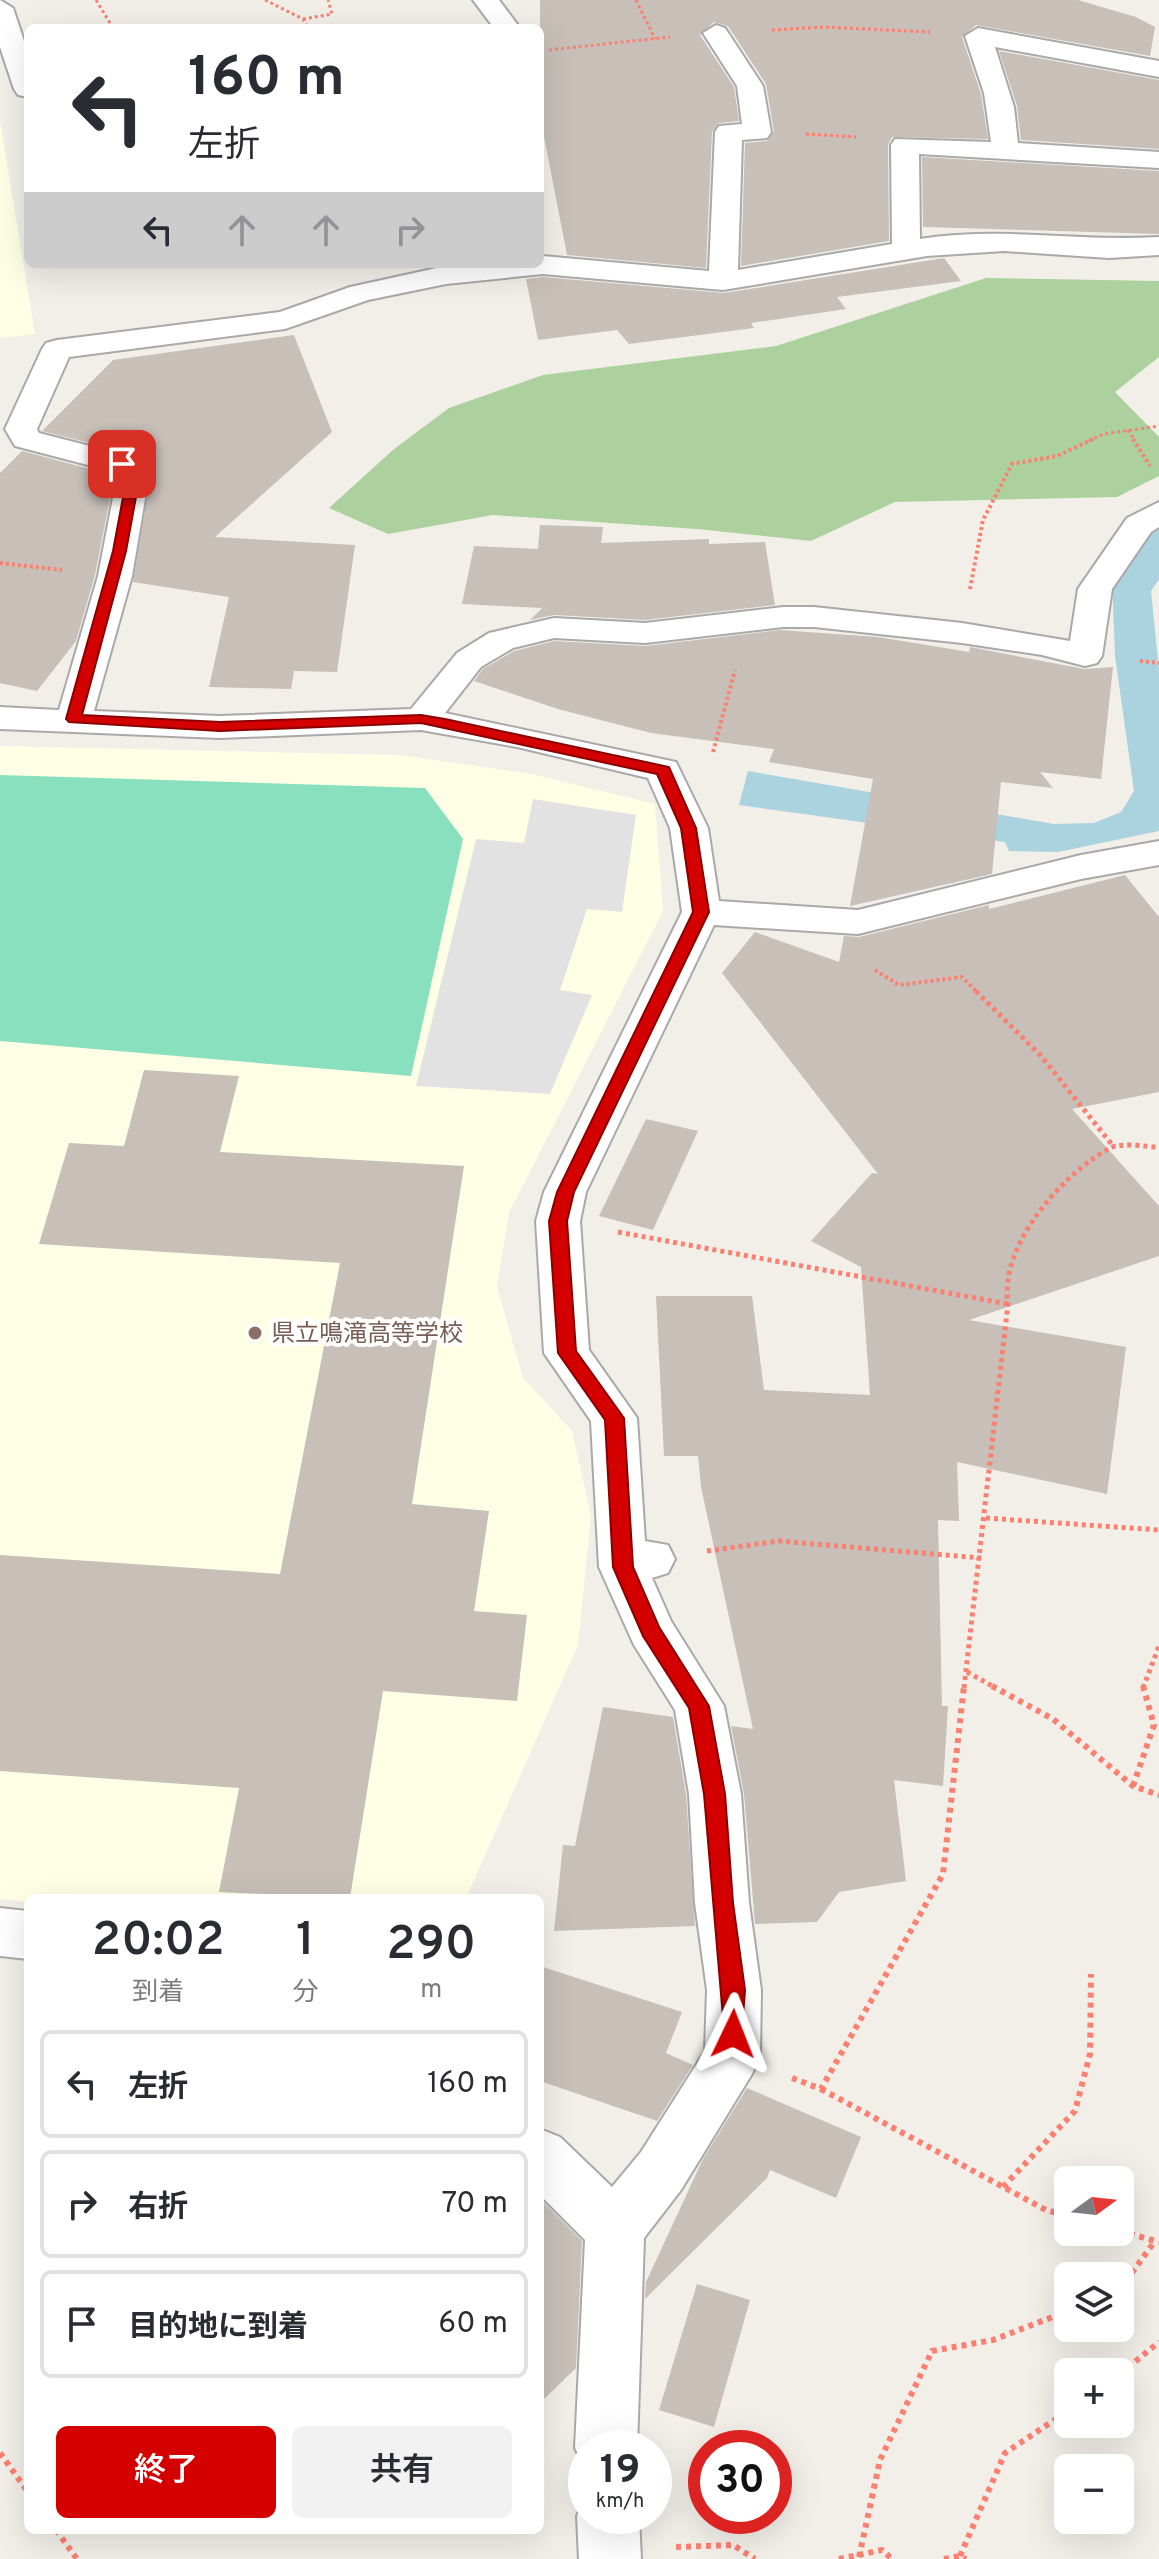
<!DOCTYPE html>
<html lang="ja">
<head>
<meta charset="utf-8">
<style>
  :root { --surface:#fff; --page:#f2f2f3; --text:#2b2b33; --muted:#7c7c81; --line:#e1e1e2; --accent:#d40000 }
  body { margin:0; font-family:Overpass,"Noto Sans JP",sans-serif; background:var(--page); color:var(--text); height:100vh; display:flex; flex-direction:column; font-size:30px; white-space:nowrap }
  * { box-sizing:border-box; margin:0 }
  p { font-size:26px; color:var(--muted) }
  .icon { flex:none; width:44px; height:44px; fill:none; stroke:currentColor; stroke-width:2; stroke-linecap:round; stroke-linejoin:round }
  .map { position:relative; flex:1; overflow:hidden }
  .drawer { position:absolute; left:24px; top:1894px; width:520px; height:640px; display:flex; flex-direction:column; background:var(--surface); border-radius:12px; box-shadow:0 8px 32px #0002 }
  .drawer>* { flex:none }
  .banner { position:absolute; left:24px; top:24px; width:520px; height:244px; border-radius:12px; box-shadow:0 8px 32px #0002; background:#fff; color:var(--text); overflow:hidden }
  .needle { width:52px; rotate:75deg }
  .controls { position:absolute; left:1054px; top:2166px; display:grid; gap:16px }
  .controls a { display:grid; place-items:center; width:80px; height:80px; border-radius:12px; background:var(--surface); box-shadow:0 8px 32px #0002; font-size:40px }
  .speed { position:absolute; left:568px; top:2430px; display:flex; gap:16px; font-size:40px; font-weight:700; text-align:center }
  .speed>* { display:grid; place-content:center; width:104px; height:104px; border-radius:50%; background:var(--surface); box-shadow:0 8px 32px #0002; line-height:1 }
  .speed small { font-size:20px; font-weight:400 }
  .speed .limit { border:12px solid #d22; background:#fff; color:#111 }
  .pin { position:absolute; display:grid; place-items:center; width:68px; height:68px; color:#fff; margin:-34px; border-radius:16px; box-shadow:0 4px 12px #0006 }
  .me { position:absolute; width:88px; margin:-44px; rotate:2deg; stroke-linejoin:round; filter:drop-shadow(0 0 6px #0008) }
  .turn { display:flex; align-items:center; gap:28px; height:168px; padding:0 32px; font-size:36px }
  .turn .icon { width:104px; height:104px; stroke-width:2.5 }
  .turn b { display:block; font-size:56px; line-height:68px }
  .lanes { display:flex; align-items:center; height:76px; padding:0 32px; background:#0003; justify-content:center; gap:40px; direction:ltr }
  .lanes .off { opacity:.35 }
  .eta { display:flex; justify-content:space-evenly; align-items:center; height:136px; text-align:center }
  .eta b { font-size:48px; font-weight:600; line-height:56px }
  .action { display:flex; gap:16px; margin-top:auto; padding:16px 32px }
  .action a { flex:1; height:92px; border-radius:12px; background:var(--accent); color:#fff; font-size:32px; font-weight:600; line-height:92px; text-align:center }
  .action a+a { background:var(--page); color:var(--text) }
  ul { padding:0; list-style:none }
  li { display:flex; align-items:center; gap:24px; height:108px; margin:0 16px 12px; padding:0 16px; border:4px solid var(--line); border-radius:12px }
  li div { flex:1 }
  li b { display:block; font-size:30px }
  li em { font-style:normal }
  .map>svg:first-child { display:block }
  .education { fill:#ffffe5 }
  .forest { fill:#add19e }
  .pitch { fill:#88e0be }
  .parking { fill:#e2e2e2 }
  .water { fill:#aad3df }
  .building { fill:#c7bfb8 }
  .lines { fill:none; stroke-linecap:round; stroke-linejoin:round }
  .minor-casing { stroke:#a9a9a9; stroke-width:4 }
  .path-far3 { stroke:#fa8072; stroke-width:3; stroke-dasharray:3 3; stroke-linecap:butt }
  .path-far2 { stroke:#fa8072; stroke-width:4; stroke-dasharray:3 3; stroke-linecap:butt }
  .path-far1 { stroke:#fa8072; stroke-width:5; stroke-dasharray:4 4; stroke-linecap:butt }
  .path { stroke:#fa8072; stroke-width:6; stroke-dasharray:5 5; stroke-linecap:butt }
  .minor { fill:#fff; fill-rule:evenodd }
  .route { fill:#d40000; stroke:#8a0000; stroke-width:2 }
  .education-dot { fill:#8d6e63; stroke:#fff; stroke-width:3 }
  .labels { text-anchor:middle; stroke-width:8; stroke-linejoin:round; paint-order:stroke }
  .education-label { font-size:24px; fill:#785e54; stroke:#fff; text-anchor:start }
</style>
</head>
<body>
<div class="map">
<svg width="1159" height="2559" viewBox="0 0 1159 2559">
  <rect width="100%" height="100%" fill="#f2efe9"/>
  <!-- education -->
  <path class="education" d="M0,121L35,334L0,338Z
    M0,746L400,755L532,774L655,804L663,911L509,1213L497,1287L523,1378L572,1431L591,1516L578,1645L466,1898H28V1902L0,1899Z"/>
  <!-- forest -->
  <path class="forest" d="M986,278L1159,281V357L1115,392L1159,437V476L1117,497L895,502L811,541L697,529L493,515L388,534L329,508L394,449L449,408L543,375L776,346Z"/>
  <!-- pitch -->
  <path class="pitch" d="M0,775L425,788L463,839L411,1076L0,1041Z"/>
  <!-- parking -->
  <path class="parking" d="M533,799L636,815L622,912L587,909L560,990L592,995L550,1094L416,1086L476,839L524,843Z"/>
  <!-- water -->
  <path class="water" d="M1159,523V579L1151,591L1159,670V831L1058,852L1009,851L1005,842L739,805L748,771L1054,824L1094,823L1121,812L1134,791L1115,656L1112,578Z"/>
  <!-- building -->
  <path class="building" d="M540,0H1078L1136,17L1155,27L1150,56L976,25L962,37L981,94L988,139L892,137L888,145L889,241L741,266L745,143L767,141L774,131L766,84L728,26L714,22L700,35L734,87L739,121L719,123L712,132L706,268L567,255L540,116Z
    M999,51L1159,80V149L1021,140L1017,106Z
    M922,157L1159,171V234L923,227Z
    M944,258L961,281L837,297L846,309L751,323L754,328L629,344L617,330L538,340L526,279L543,277L724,293Z
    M294,335L332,432L215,537L355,545L337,672L294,671L291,689L209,687L229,597L133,582L151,473L134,454L42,431L113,360Z
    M22,451L109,474L114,478L95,575L76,641L37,691L0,683V473Z
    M540,525L603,527L601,543L709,539V544L765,542L775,605L645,620L554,615L530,620L542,608L462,604L474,546L538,549Z
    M780,630L878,637L969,652L970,647L1084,669L1113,667L1101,779L1040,772L1053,788L1001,782L992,874L850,906L873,779L769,762L774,749L651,733L558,709L474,681L483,669L514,651L554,641L645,646Z
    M1125,875L1159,917V1092L1072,1109L1159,1206V1256L969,1320L1126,1347L1107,1494L957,1462L959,1521L938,1520L942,1706H948L943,1786L894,1780L906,1881L839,1892L817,1922L755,1924L744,1794L731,1726L753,1729L701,1487L698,1456H664L656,1296H752L764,1390L870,1395L861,1267L811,1241L872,1173L878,1174L722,973L755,932L839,962L844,936L859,937L989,905V909Z
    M144,1070L239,1076L220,1152L464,1166L412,1504L489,1511L474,1611L527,1615L517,1701L383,1691L350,1898L219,1892L239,1788L0,1771V1555L280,1574L340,1263L39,1244L69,1143L124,1146Z
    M646,1119L698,1131L653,1230L599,1216Z
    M603,1707L673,1717L686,1794L695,1926L554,1931L563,1845L575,1846Z
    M540,1966L682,2012L666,2053L693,2065L657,2121L540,2081Z
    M747,2088L861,2137L836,2198L770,2170L767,2178L645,2299L646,2282L703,2159Z
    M540,2199L582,2241L576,2368L540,2403Z
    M697,2284L750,2300L714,2427L659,2410Z"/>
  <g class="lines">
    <defs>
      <path id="minor" d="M0,0L13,8L28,53V97L18,95L14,89L0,47Z
        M473,0H499L520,28H494Z
        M716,25L725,28L763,86L771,132L767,138L742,140L738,270L892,244L891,145L895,139L991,142L984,93L965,36L978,28L1159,61V77L995,47L1014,107L1018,143L1159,152V168L919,154L920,239C999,226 1080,242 1159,237V255L1109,258L1004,251L927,256L723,290L543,274L446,284L368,300L285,329L69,357L37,429L39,433L133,457L149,475L132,576L94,711L220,716L411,709L457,653L489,633L554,618L645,623L783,607H814L962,623L1070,641L1078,589L1127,518L1159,502V527L1151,532L1112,589L1102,656L1097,663L1085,666L1042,655L962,643L814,627H783L645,643L554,638L513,648L481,667L445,713L676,762L708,828L719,901L858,910L1081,855L1159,841V865L1081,879L858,934L714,925L586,1192L580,1221L589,1350L637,1418L645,1541L668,1545L675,1559L668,1573L652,1578L671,1621L724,1706L741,1794L749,1903L761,1990L760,2056L752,2074L681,2190L644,2238L637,2448H586V2470L575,2448L585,2240L540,2195V2129L560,2137L612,2187L641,2152L705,2051L707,1990L695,1903L689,1794L675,1710L634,1645L599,1567L591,1421L544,1353L536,1221L544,1192L682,912L670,828L648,778L517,747L421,730L220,738L0,729V707L59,710L98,576L117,477L111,471L15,446L5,429L42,349L46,343L57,340L280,312L350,287L446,266L540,264L543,256L709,271L715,132L719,126L742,124L737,86L703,33Z
        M0,1908L28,1911V1959L0,1956Z
        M586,2494V2516H639L641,2559H579L577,2516Z"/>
    </defs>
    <!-- minor casing -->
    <use href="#minor" class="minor-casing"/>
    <!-- path-far3 -->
    <path class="path-far3" d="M96,0L113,28
      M265,0L303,19L308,28
      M636,0L655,39
      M303,19L332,14L328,0
      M772,30L824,27L930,32
      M549,50L670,37
      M806,134L856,137
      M1128,430L1135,441
      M1089,441L1103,434L1159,426"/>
    <!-- path-far2 -->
    <path class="path-far2" d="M1133,439L1150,466
      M0,563L62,570
      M970,589L983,520L1012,464L1057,456L1093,439
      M1140,661L1159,663
      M713,752L735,670
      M875,970L899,985L962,977L978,993"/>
    <!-- path-far1 -->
    <path class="path-far1" d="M976,991L1041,1056L1113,1146
      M618,1232L1008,1304
      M986,1518L1159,1530
      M707,1551L779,1541L981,1558
      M967,1672L996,1688
      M964,1688L1008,1304C999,1246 1061,1175 1110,1148C1122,1142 1146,1147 1159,1147
      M1143,1688L1159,1646"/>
    <!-- path -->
    <path class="path" d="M992,1686L1053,1719L1133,1786L1159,1795
      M1133,1786L1154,1725L1143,1686
      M792,2078L821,2089L943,1874L964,1686
      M821,2089L1046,2210L1068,2216
      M1003,2187L1075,2111L1090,2054L1091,1974
      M1120,2231L1159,2242
      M1120,2289L1155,2241
      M1120,2374L1159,2342
      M0,2453L28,2492
      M56,2530L77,2559
      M676,2547L733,2545L755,2559
      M960,2556L1005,2453L1068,2411
      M859,2557L880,2460L932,2351L993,2340L1068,2311
      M839,2559L882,2550L892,2559
      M944,2559L960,2556L966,2559"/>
    <!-- minor -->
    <use href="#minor" class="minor"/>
  </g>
  <!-- route -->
  <path class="route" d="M118,461H127L140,475L126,551L82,715L220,722L421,715L445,719L669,767L696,828L709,912L574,1192L567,1221L576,1351L624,1418L633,1567L659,1627L709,1706L725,1794L733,1903L745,1990L741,2041L733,2044L725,2041L704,1794L689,1708L643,1636L613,1567L605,1420L558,1353L549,1221L557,1192L693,912L681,828L657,774L421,723L220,731L69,722L66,719L113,551L127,476L116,464Z"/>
  <!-- markers -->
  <circle class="education-dot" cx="255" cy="1333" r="8"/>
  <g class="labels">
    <!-- education labels -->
    <g class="education-label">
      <text x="271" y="1341">県立鳴滝高等学校</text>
    </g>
  </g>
</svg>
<div class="controls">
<a><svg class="needle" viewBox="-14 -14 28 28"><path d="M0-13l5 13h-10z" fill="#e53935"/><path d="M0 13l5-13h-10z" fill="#7c7c81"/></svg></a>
<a><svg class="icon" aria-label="layers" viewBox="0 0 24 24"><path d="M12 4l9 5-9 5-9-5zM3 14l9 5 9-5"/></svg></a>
<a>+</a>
<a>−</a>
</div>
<div class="speed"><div>19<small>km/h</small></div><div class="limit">30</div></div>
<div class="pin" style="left:122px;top:464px;background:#d93025"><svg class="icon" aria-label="arrive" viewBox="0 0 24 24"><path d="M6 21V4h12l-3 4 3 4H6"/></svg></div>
<svg class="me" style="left:733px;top:2034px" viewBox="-20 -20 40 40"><path d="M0-17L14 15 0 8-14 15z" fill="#d40000" stroke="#fff" stroke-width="4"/></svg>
<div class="banner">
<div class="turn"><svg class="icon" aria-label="left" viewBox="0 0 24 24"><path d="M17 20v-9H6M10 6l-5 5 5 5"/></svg><div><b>160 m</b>左折</div></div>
<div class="lanes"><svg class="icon" aria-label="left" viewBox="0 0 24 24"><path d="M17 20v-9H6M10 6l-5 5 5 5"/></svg><svg class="icon off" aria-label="ahead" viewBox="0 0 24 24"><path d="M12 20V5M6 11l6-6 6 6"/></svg><svg class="icon off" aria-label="ahead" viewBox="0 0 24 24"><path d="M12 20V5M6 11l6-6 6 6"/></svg><svg class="icon off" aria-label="right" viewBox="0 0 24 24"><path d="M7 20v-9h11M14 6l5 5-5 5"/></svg></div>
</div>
<section class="drawer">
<div class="eta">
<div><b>20:02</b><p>到着</p></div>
<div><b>1</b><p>分</p></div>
<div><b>290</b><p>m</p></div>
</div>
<ul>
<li><svg class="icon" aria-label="left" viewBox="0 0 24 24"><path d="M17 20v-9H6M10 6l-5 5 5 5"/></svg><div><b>左折</b></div><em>160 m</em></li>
<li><svg class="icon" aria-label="right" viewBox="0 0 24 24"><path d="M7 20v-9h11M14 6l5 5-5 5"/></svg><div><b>右折</b></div><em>70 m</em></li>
<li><svg class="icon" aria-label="arrive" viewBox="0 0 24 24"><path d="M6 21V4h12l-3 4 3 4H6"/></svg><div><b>目的地に到着</b></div><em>60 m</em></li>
</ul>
<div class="action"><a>終了</a><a>共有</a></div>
</section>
</div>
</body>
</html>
